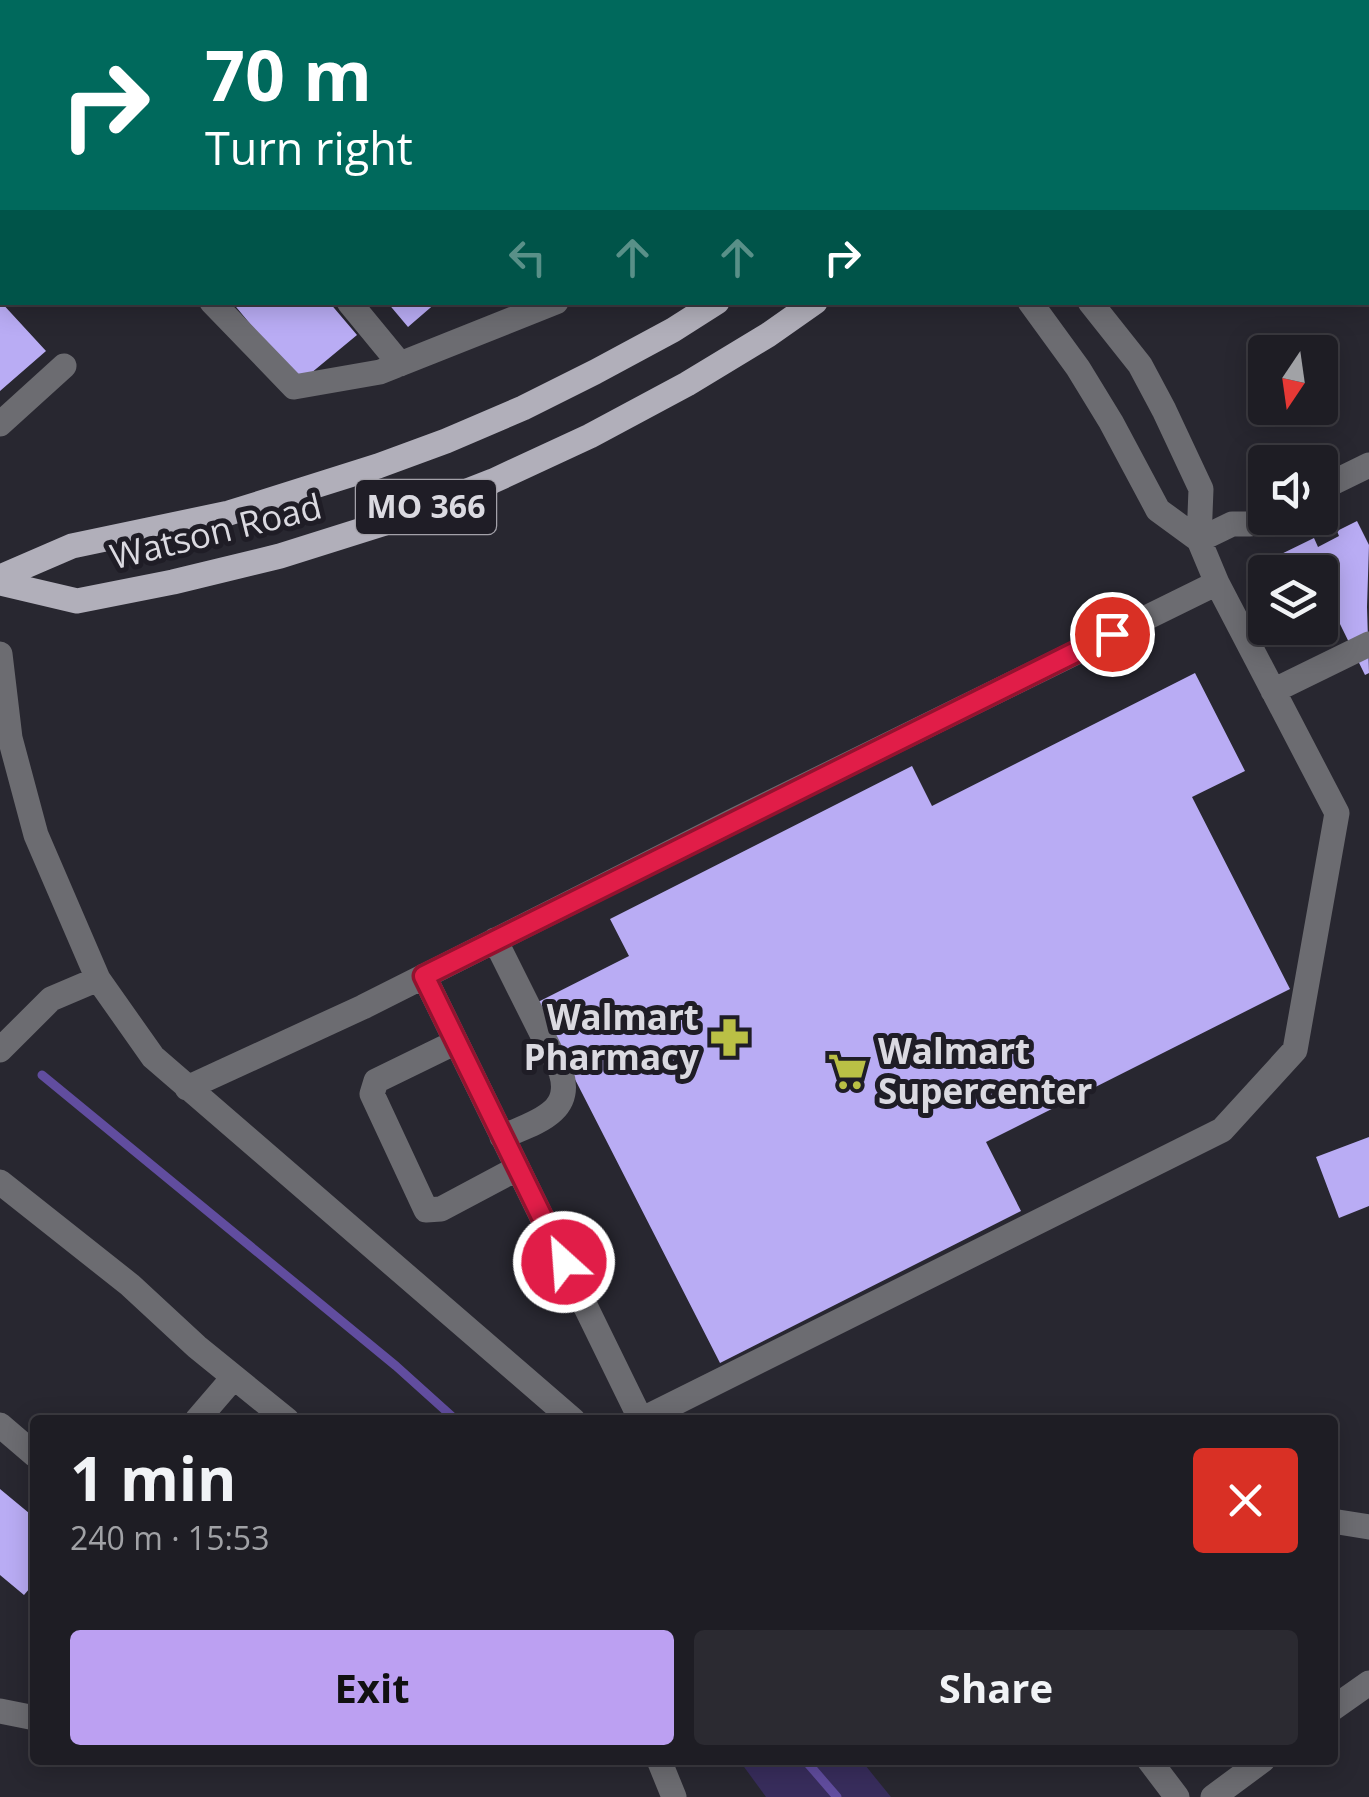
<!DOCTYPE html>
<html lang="en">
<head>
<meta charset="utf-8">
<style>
  :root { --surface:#1e1d24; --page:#2b2a31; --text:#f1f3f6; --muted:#a1a2a6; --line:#3c3b41; --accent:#bca0f2 }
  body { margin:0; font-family:"Open Sans",sans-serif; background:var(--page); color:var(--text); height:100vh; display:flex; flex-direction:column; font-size:38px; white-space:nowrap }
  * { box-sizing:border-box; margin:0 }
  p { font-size:32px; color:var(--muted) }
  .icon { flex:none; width:55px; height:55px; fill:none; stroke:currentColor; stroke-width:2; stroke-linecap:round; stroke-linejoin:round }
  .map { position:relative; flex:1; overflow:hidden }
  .side { position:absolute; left:30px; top:1415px; width:1308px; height:350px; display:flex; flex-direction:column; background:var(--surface); border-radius:10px; box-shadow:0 5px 25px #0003,0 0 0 2px var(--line) }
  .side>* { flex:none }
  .guide { position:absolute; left:0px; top:0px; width:1370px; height:305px; box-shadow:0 5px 25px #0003,0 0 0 2px var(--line); background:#00695c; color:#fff; overflow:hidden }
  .needle { width:65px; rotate:193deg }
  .buttons { position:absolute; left:1248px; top:335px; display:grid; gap:20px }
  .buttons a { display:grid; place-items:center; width:90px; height:90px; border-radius:10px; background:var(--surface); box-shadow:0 5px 25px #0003,0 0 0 2px var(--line); font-size:50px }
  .pin { position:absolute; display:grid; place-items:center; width:85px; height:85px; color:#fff; margin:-42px; border:5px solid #fff; border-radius:50%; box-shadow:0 2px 10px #0007 }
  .me { position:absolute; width:110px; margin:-55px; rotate:334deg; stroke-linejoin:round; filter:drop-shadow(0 0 8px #0008) }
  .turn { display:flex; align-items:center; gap:35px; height:210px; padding:0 40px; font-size:45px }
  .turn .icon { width:130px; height:130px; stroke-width:2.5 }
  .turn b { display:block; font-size:70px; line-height:85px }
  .lanes { display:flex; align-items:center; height:95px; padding:0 40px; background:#0003; justify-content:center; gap:50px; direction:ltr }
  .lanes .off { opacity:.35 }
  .round { display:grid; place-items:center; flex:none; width:105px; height:105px; border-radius:10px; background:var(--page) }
  .head { display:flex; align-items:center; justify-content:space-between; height:170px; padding:0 40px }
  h1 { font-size:60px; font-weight:700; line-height:75px }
  .cta { display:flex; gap:20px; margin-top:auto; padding:20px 40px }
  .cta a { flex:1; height:115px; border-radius:10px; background:var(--accent); color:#111; font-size:40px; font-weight:700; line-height:115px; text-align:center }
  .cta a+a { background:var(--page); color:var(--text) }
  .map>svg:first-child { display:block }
  .green { fill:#382d5c }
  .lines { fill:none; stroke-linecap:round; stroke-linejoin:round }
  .stream { stroke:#614d9f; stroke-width:9 }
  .building { fill:#b9acf4 }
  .minor { stroke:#6c6c71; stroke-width:25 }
  .major { stroke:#b1afba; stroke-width:25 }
  .rail { stroke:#a1a0a7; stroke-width:8; stroke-dasharray:12 12; stroke-linecap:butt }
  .route-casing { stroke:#92132f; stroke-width:25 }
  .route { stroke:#e11d48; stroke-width:18 }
  .labels { text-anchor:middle; stroke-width:10; stroke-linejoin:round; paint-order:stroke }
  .shield { fill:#1f1d26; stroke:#a3a1a9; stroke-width:2.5 }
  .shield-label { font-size:32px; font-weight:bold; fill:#dbdae1 }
  .street-label { font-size:35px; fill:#dbdae1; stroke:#1f1d26 }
  .poi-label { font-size:35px; font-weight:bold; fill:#dbdae1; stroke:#1f1d26; text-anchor:end }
</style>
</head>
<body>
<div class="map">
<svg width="1369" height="1797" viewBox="0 0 1369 1797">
  <rect width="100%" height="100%" fill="#282730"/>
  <!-- green -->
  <path class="green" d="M739,1760H861L891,1797H766Z"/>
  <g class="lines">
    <!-- stream -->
    <path class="stream" d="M42,1075L396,1366L456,1420
      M805,1760L837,1797"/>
  </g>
  <!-- building -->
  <path class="building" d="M0,301L46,351L0,391Z
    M232,302H329L357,335L299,383Z
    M387,302H437L408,327Z
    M1357,521L1369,545L1367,607L1369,673L1365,675L1339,622L1310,636L1306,628H1320V572H1273L1267,561L1314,538L1318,547L1339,536L1337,531Z
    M1195,673L1245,771L1192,797L1290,989L986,1142L1021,1211L720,1363L536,1003L629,956L610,919L912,766L932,806Z
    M1369,1137V1206L1339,1218L1316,1157Z
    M0,1489L35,1518V1582L24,1595L0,1575Z"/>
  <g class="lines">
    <!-- minor -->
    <path class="minor" d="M342,0L344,2
      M446,0L448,2
      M548,0L550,2
      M650,0L652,2
      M753,0L755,2
      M841,0L844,2
      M942,0L944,2
      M239,2L242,0
      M212,302L294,387L380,372L556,302
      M349,302L400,364
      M1030,302L1078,368L1111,422L1158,510L1199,540
      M0,424L64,366
      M1320,489L1369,465
      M1199,540L1232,524H1250L1265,517
      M0,654L10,738L36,835L98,979L153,1057L573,1420
      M1273,691L1369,644
      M495,940L561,1072C574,1114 533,1123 502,1137
      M424,976L641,1420
      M456,1042L376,1081L372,1094L426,1210L441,1209L518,1168
      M0,1050L51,999L98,979
      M187,1088L363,1007L735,820L1217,583
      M0,1182L130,1285L197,1347L287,1420
      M197,1420L234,1377
      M641,1420L1222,1130L1295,1050L1337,813L1217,583L1199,540L1201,489L1164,410L1140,365L1090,302
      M0,1425L35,1455
      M1332,1521L1369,1527
      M1332,1709L1369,1683
      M0,1711L35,1718
      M659,1760L674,1797
      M1149,1760L1177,1797
      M1213,1797L1263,1760"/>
    <!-- major -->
    <path class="major" d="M1151,2L1154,0
      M0,577L72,546L229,513L378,466L446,441L523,408L595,372L673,330L717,302
      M0,583L77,601L173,582L280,556L388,522L493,481L590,436L687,384L768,335L815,302"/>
    <!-- rail -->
    <path class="rail" d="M70,2L72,0
      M0,67L2,65"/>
  </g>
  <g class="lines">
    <defs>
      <path id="route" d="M564,1262L424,976L1112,634"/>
    </defs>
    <!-- route casing -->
    <use href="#route" class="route-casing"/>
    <!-- route -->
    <use href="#route" class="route"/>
  </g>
  <!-- icons -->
  <defs>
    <symbol id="pharmacy-bare" viewBox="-9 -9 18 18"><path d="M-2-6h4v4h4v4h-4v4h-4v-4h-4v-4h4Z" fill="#bac045" stroke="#1f1d26" stroke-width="2.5" paint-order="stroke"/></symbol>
    <symbol id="supermarket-bare" viewBox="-9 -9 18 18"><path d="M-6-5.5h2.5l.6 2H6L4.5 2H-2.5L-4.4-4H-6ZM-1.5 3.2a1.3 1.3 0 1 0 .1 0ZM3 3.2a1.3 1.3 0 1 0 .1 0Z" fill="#bac045" stroke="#1f1d26" stroke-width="2.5" paint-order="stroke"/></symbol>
  </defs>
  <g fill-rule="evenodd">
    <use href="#pharmacy-bare" x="702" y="1010" width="55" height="55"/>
    <use href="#supermarket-bare" x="820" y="1044" width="55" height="55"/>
  </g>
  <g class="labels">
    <!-- shield labels -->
    <rect class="shield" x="356" y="480" width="140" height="54" rx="8"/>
    <g class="shield-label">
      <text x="426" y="518">MO 366</text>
    </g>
    <!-- street labels -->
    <g class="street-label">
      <text transform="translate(216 532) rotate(-14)" y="12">Watson Road</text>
    </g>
    <!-- poi labels -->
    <g class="poi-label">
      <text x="699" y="1030">Walmart<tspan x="699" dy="40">Pharmacy</tspan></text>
      <text x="878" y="1064" text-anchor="start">Walmart<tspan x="878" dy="40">Supercenter</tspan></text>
    </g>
  </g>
</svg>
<div class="buttons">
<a><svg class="needle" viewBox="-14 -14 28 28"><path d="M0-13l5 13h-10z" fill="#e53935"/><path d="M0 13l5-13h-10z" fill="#a1a2a6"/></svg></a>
<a><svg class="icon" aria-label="sound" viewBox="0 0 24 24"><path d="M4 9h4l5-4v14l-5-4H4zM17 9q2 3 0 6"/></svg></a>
<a><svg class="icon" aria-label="layers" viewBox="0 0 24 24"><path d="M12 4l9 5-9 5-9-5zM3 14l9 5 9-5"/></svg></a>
</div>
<div class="pin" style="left:1112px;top:634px;background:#d93025"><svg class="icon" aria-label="arrive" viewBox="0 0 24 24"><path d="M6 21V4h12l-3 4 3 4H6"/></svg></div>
<svg class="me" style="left:564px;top:1262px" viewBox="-20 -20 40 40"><circle r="17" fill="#e11d48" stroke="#fff" stroke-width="3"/><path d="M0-11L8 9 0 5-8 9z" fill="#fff"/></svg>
<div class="guide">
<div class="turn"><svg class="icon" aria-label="right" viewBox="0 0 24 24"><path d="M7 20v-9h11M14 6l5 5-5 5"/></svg><div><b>70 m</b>Turn right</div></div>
<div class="lanes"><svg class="icon off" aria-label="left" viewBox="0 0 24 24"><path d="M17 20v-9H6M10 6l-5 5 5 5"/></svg><svg class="icon off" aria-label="ahead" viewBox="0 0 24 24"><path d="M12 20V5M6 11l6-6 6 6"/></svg><svg class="icon off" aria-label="ahead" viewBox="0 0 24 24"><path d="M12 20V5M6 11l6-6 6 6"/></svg><svg class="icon" aria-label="right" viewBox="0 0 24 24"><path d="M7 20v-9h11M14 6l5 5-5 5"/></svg></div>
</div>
<section class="side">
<div class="head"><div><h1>1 min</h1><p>240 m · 15:53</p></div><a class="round" style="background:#d93025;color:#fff"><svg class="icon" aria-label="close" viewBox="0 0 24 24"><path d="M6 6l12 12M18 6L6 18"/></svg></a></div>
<div class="cta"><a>Exit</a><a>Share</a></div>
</section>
</div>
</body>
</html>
